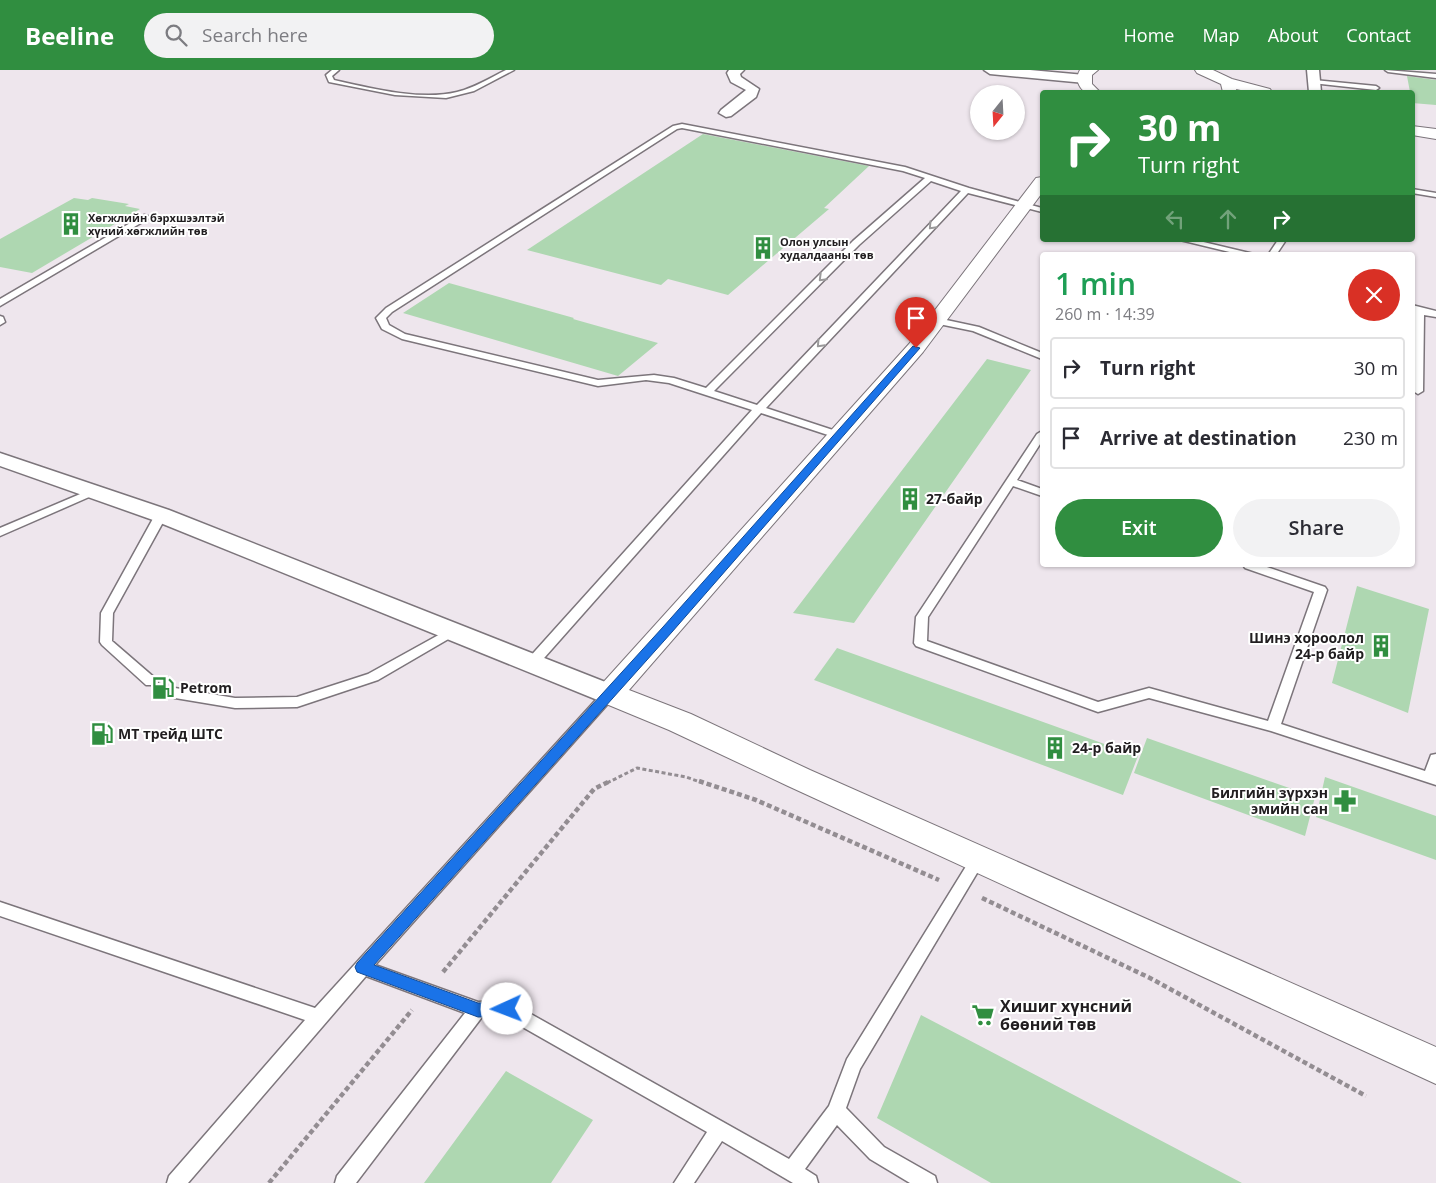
<!DOCTYPE html>
<html lang="en">
<head>
<meta charset="utf-8">
<style>
  :root { --surface:#fff; --page:#f2f2f3; --text:#2b2b33; --muted:#7c7c81; --line:#e1e1e2; --accent:#308e40 }
  body { margin:0; font-family:"Open Sans",sans-serif; background:var(--page); color:var(--text); height:100vh; display:flex; flex-direction:column; font-size:19px; white-space:nowrap }
  * { box-sizing:border-box; margin:0 }
  p { font-size:16px; color:var(--muted) }
  .icon { flex:none; width:28px; height:28px; fill:none; stroke:currentColor; stroke-width:2; stroke-linecap:round; stroke-linejoin:round }
  .map { position:relative; flex:1; overflow:hidden }
  .details { position:absolute; left:1040px; top:182px; width:375px; height:315px; display:flex; flex-direction:column; background:var(--surface); border-radius:5px; box-shadow:0 1px 4px #0004 }
  .details>* { flex:none }
  .banner { position:absolute; left:1040px; top:20px; width:375px; height:152px; border-radius:5px; box-shadow:0 1px 4px #0004; background:#308e40; color:#fff; overflow:hidden }
  .needle { width:32px; rotate:198deg }
  .controls { position:absolute; left:970px; top:15px; display:grid; gap:10px }
  .controls a { display:grid; place-items:center; width:55px; height:55px; border-radius:50%; background:var(--surface); box-shadow:0 1px 4px #0004; font-size:25px }
  .pin { position:absolute; display:grid; place-items:center; width:42px; height:42px; color:#fff; margin:-51px -21px; border-radius:50% 50% 50% 0; rotate:-45deg; box-shadow:0 0 5px #0007 }
  .pin .icon { rotate:45deg }
  .me { position:absolute; width:55px; margin:-28px; rotate:268deg; stroke-linejoin:round; filter:drop-shadow(0 0 4px #0008) }
  .turn { display:flex; align-items:center; gap:18px; height:105px; padding:0 15px; font-size:22px }
  .turn .icon { width:65px; height:65px; stroke-width:2.5 }
  .turn b { display:block; font-size:35px; line-height:42px }
  .lanes { display:flex; align-items:center; height:48px; padding:0 15px; background:#0003; justify-content:center; gap:25px; direction:ltr }
  .lanes .off { opacity:.35 }
  .round { display:grid; place-items:center; flex:none; width:52px; height:52px; border-radius:26px; background:var(--page) }
  .head { display:flex; align-items:center; justify-content:space-between; height:85px; padding:0 15px }
  h1 { font-size:30px; font-weight:600; line-height:38px; color:#1e9e55 }
  .button { display:flex; gap:10px; margin-top:auto; padding:10px 15px }
  .button a { flex:1; height:58px; border-radius:30px; background:var(--accent); color:#fff; font-size:20px; font-weight:600; line-height:58px; text-align:center }
  .button a+a { background:var(--page); color:var(--text) }
  ul { padding:0; list-style:none }
  li { display:flex; align-items:center; gap:15px; height:62px; margin:0 10px 8px; padding:0 5px; border:2px solid var(--line); border-radius:5px }
  li div { flex:1 }
  li b { display:block; font-size:19px }
  li em { font-style:normal }
  header { display:flex; align-items:center; gap:30px; box-sizing:border-box; height:70px; padding:0 25px; background:var(--accent); color:#fff }
  header strong { font-size:24px }
  nav { display:flex; gap:28px; margin-inline-start:auto; font-size:18px }
  .search { width:350px; height:45px; background:var(--page); display:flex; align-items:center; gap:12px; box-sizing:border-box; padding:0 18px; border-radius:28px; color:var(--muted); font-size:19px }
  .map>svg:first-child { display:block }
  .building { fill:#aed7b1 }
  .lines { fill:none; stroke-linecap:round; stroke-linejoin:round }
  .service-casing { stroke:#7c757b; stroke-width:3 }
  .minor-casing { stroke:#7c757b; stroke-width:3 }
  .tertiary-casing { stroke:#7c757b; stroke-width:2 }
  .secondary-casing { stroke:#7c757b; stroke-width:2 }
  .path-far1 { stroke:#938d92; stroke-width:3; stroke-dasharray:4 2.5; stroke-linecap:butt }
  .path { stroke:#938d92; stroke-width:4.5; stroke-dasharray:5 3; stroke-linecap:butt }
  .service { fill:#fff; fill-rule:evenodd }
  .minor { fill:#fff; fill-rule:evenodd }
  .tertiary { fill:#fff; fill-rule:evenodd }
  .secondary { fill:#fff; fill-rule:evenodd }
  .oneway { stroke:#9b9a9b }
  .route { fill:#1a73e8; stroke:#114b97 }
  .labels { text-anchor:middle; stroke-width:4; stroke-linejoin:round; paint-order:stroke }
  .far-poi-label { font-size:11px; font-weight:bold; fill:#211e20; stroke:#fff; text-anchor:start }
  .poi-label { font-size:14px; font-weight:bold; fill:#211e20; stroke:#fff; text-anchor:start }
  .near-poi-label { font-size:16px; font-weight:bold; fill:#211e20; stroke:#fff; text-anchor:start }
</style>
</head>
<body>
<header>
<strong>Beeline</strong>
<div class="search"><svg class="icon" aria-label="search" viewBox="0 0 24 24"><circle cx="10" cy="10" r="6"/><path d="M15 15l6 6"/></svg>Search here</div>
<nav><a>Home</a><a>Map</a><a>About</a><a>Contact</a></nav>
</header>
<div class="map">
<svg width="1436" height="1113" viewBox="0 0 1436 1113">
  <rect width="100%" height="100%" fill="#eee6ed"/>
  <!-- building -->
  <path class="building" d="M1407,6L1436,10V35L1412,33V22H1410Z
    M703,64L869,96L824,138L829,139L728,225L668,209L661,215L527,180Z
    M74,128L88,130L92,128L129,134L125,136L140,139L32,203L0,197V169Z
    M449,213L574,248L573,249L658,273L618,306L403,243Z
    M987,289L1031,300L854,553L793,543Z
    M1357,516L1429,539L1408,643L1332,613Z
    M837,578L1138,686L1123,725L814,610Z
    M1147,668L1315,727L1305,766L1134,703Z
    M1325,707L1436,746V790L1316,747Z
    M921,945L1242,1113H991L877,1048Z
    M506,1001L593,1050L551,1113H424Z"/>
  <g class="lines">
    <defs>
      <path id="service" d="M332,0H339L332,6L334,10C370,18 420,31 457,22C474,18 490,8 506,0H514L474,21L446,28L395,25L329,12L326,5Z
        M1385,0L1436,4V8L1388,2Z
        M1314,10L1376,16L1379,18L1376,20L1312,13V11Z
        M682,54L905,97L969,118L1042,138V142L968,123L766,338L842,363L843,365L842,367H834L761,343L537,596H527L526,593L527,590L752,340L669,313L646,310L598,316L402,269L382,259L376,248L386,238L673,56ZM682,58L903,101L925,108L853,171L706,318L674,308L654,305L598,310L405,264L389,255L386,248L392,242L677,59ZM931,111L961,121L757,335L714,321L859,175Z
        M1412,119L1436,123V127L1412,123Z
        M144,145L151,147L0,236V229Z
        M1180,170H1195L1258,185H1242Z
        M1278,170H1286L1276,185H1268Z
        M1412,235L1436,241V247L1424,245L1423,321L1418,324L1413,321L1415,242L1412,241Z
        M0,246L3,247L5,252L0,255Z
        M937,248L979,257L1042,283V289L973,261L934,253L932,251Z
        M1042,361V371L1017,410L1042,419V426L1013,416L928,547L927,571L1098,632L1149,618L1268,651L1314,522L1245,498L1243,495H1261L1325,517L1327,520L1281,654L1425,701L1431,685L1436,684V715L1271,661L1149,628L1098,642L916,576L914,573L916,547L1037,364Z
        M92,419L97,422L96,424L0,466V458Z
        M161,442L167,445L113,543L112,571L156,609L158,612L156,615H146L102,575L100,572L101,543L155,445Z
        M453,557L457,558L459,561L457,564L378,610L297,637L235,638L175,628L170,626L168,623L170,620L175,618L235,628L297,627L368,604Z
        M609,619L614,621L616,624L614,627L375,895L478,932L507,931L513,934L789,1089L829,1036L847,989L973,785L978,783L983,785L986,789L983,793L860,999L846,1038L884,1077L935,1106L937,1113H910L870,1089L837,1055L805,1099L816,1106L818,1113H793L722,1071L694,1113H674L707,1062L505,947H482L356,1113H335L337,1106L465,943L366,906L188,1113H167L169,1106L305,950L0,846V832L315,938L604,621Z"/>
      <path id="minor" d="M729,0H744L740,4L741,7L759,19L756,27L731,46L726,47L719,43L721,40L746,20L731,12L727,3Z
        M984,0H1030L1085,5L1091,9L1085,13L990,4Z
        M1307,0H1319L1321,22H1309Z
        M0,383L169,440L618,617L622,624L618,631L609,633L600,631L153,450L0,396Z"/>
      <path id="tertiary" d="M1042,107V123L923,282L629,620L691,644L810,700L1436,977V1014L788,716L669,660L599,631L594,624L599,617L909,274L1036,108Z"/>
      <path id="secondary" d="M1080,0H1098L1092,5V14L1100,22H1085C1078,17 1075,8 1080,0Z
        M1195,0H1213L1232,9L1270,19L1272,22H1250L1236,19L1237,22H1223L1221,14L1197,3Z
        M1412,56L1436,59V69L1412,65Z"/>
    </defs>
    <!-- service casing -->
    <use href="#service" class="service-casing"/>
    <!-- minor casing -->
    <use href="#minor" class="minor-casing"/>
    <!-- tertiary casing -->
    <use href="#tertiary" class="tertiary-casing"/>
    <!-- secondary casing -->
    <use href="#secondary" class="secondary-casing"/>
    <!-- path-far1 -->
    <path class="path-far1" d="M607,713L637,698L686,707L703,713"/>
    <!-- path -->
    <path class="path" d="M699,711L756,730L939,810
      M982,828L1150,908L1366,1026
      M443,902L594,719L610,711
      M269,1113L412,940"/>
    <!-- service -->
    <use href="#service" class="service"/>
    <!-- minor -->
    <use href="#minor" class="minor"/>
    <!-- tertiary -->
    <use href="#tertiary" class="tertiary"/>
    <!-- secondary -->
    <use href="#secondary" class="secondary"/>
  </g>
  <!-- one-way arrows -->
  <defs><path id="oneway-chevron" d="M-2-3.5L2.5 0L-2 3.5" fill="none" stroke-width="1.6" stroke-linecap="round" stroke-linejoin="round" transform="scale(1.25)"/></defs>
  <g class="oneway">
    <use href="#oneway-chevron" transform="translate(932 156) rotate(133)"/>
    <use href="#oneway-chevron" transform="translate(822 208) rotate(135)"/>
    <use href="#oneway-chevron" transform="translate(820 274) rotate(133)"/>
  </g>
  <!-- route -->
  <path class="route" d="M913,276L920,278L672,562L374,895L478,933L507,932L513,934L515,939L513,944L507,946L478,947L357,902L355,897L357,893L663,557Z"/>
  <!-- icons -->
  <defs>
    <symbol id="building-bare" viewBox="-9 -9 18 18"><path d="M-4-6H4V6H1V3H-1V6H-4ZM-2.5-4.3h1.7v1.8h-1.7ZM.8-4.3h1.7v1.8H.8ZM-2.5-1h1.7V.8h-1.7ZM.8-1h1.7V.8H.8Z" fill="#308e40" stroke="#fff" stroke-width="2.5" paint-order="stroke"/></symbol>
    <symbol id="fuel-bare" viewBox="-9 -9 18 18"><path d="M-5.5-6h7V0h2V4h1.3V-2.5L3-4.5l.8-.8L6-3V5H2.5V1h-1V6h-7ZM-4.2-4.7v3.2H.2V-4.7Z" fill="#308e40" stroke="#fff" stroke-width="2.5" paint-order="stroke"/></symbol>
    <symbol id="pharmacy-bare" viewBox="-9 -9 18 18"><path d="M-2-6h4v4h4v4h-4v4h-4v-4h-4v-4h4Z" fill="#308e40" stroke="#fff" stroke-width="2.5" paint-order="stroke"/></symbol>
    <symbol id="supermarket-bare" viewBox="-9 -9 18 18"><path d="M-6-5.5h2.5l.6 2H6L4.5 2H-2.5L-4.4-4H-6ZM-1.5 3.2a1.3 1.3 0 1 0 .1 0ZM3 3.2a1.3 1.3 0 1 0 .1 0Z" fill="#308e40" stroke="#fff" stroke-width="2.5" paint-order="stroke"/></symbol>
  </defs>
  <g fill-rule="evenodd">
    <use href="#building-bare" x="55" y="138" width="32" height="32"/>
    <use href="#building-bare" x="747" y="162" width="32" height="32"/>
    <use href="#building-bare" x="894" y="413" width="32" height="32"/>
    <use href="#building-bare" x="1365" y="560" width="32" height="32"/>
    <use href="#fuel-bare" x="147" y="602" width="32" height="32"/>
    <use href="#fuel-bare" x="86" y="648" width="32" height="32"/>
    <use href="#building-bare" x="1039" y="662" width="32" height="32"/>
    <use href="#pharmacy-bare" x="1329" y="715" width="32" height="32"/>
    <use href="#supermarket-bare" x="967" y="929" width="32" height="32"/>
  </g>
  <g class="labels">
    <!-- far-poi labels -->
    <g class="far-poi-label">
      <text x="88" y="152">Хөгжлийн бэрхшээлтэй<tspan x="88" dy="13">хүний хөгжлийн төв</tspan></text>
      <text x="780" y="176">Олон улсын<tspan x="780" dy="13">худалдааны төв</tspan></text>
    </g>
    <!-- poi labels -->
    <g class="poi-label">
      <text x="926" y="434">27-байр</text>
      <text x="1364" y="573" text-anchor="end">Шинэ хороолол<tspan x="1364" dy="16">24-р байр</tspan></text>
      <text x="180" y="623">Petrom</text>
      <text x="118" y="669">МТ трейд ШТС</text>
      <text x="1072" y="683">24-р байр</text>
      <text x="1328" y="728" text-anchor="end">Билгийн зүрхэн<tspan x="1328" dy="16">эмийн сан</tspan></text>
    </g>
    <!-- near-poi labels -->
    <g class="near-poi-label">
      <text x="1000" y="942">Хишиг хүнсний<tspan x="1000" dy="18">бөөний төв</tspan></text>
    </g>
  </g>
</svg>
<div class="controls">
<a><svg class="needle" viewBox="-14 -14 28 28"><path d="M0-13l5 13h-10z" fill="#e53935"/><path d="M0 13l5-13h-10z" fill="#7c7c81"/></svg></a>
</div>
<div class="pin" style="left:916px;top:278px;background:#d93025"><svg class="icon" aria-label="arrive" viewBox="0 0 24 24"><path d="M6 21V4h12l-3 4 3 4H6"/></svg></div>
<svg class="me" style="left:507px;top:939px" viewBox="-20 -20 40 40"><circle r="19" fill="#fff"/><path d="M0-13L10 11 0 6-10 11z" fill="#1a73e8"/></svg>
<div class="banner">
<div class="turn"><svg class="icon" aria-label="right" viewBox="0 0 24 24"><path d="M7 20v-9h11M14 6l5 5-5 5"/></svg><div><b>30 m</b>Turn right</div></div>
<div class="lanes"><svg class="icon off" aria-label="left" viewBox="0 0 24 24"><path d="M17 20v-9H6M10 6l-5 5 5 5"/></svg><svg class="icon off" aria-label="ahead" viewBox="0 0 24 24"><path d="M12 20V5M6 11l6-6 6 6"/></svg><svg class="icon" aria-label="right" viewBox="0 0 24 24"><path d="M7 20v-9h11M14 6l5 5-5 5"/></svg></div>
</div>
<section class="details">
<div class="head"><div><h1>1 min</h1><p>260 m · 14:39</p></div><a class="round" style="background:#d93025;color:#fff"><svg class="icon" aria-label="close" viewBox="0 0 24 24"><path d="M6 6l12 12M18 6L6 18"/></svg></a></div>
<ul>
<li><svg class="icon" aria-label="right" viewBox="0 0 24 24"><path d="M7 20v-9h11M14 6l5 5-5 5"/></svg><div><b>Turn right</b></div><em>30 m</em></li>
<li><svg class="icon" aria-label="arrive" viewBox="0 0 24 24"><path d="M6 21V4h12l-3 4 3 4H6"/></svg><div><b>Arrive at destination</b></div><em>230 m</em></li>
</ul>
<div class="button"><a>Exit</a><a>Share</a></div>
</section>
</div>
</body>
</html>
